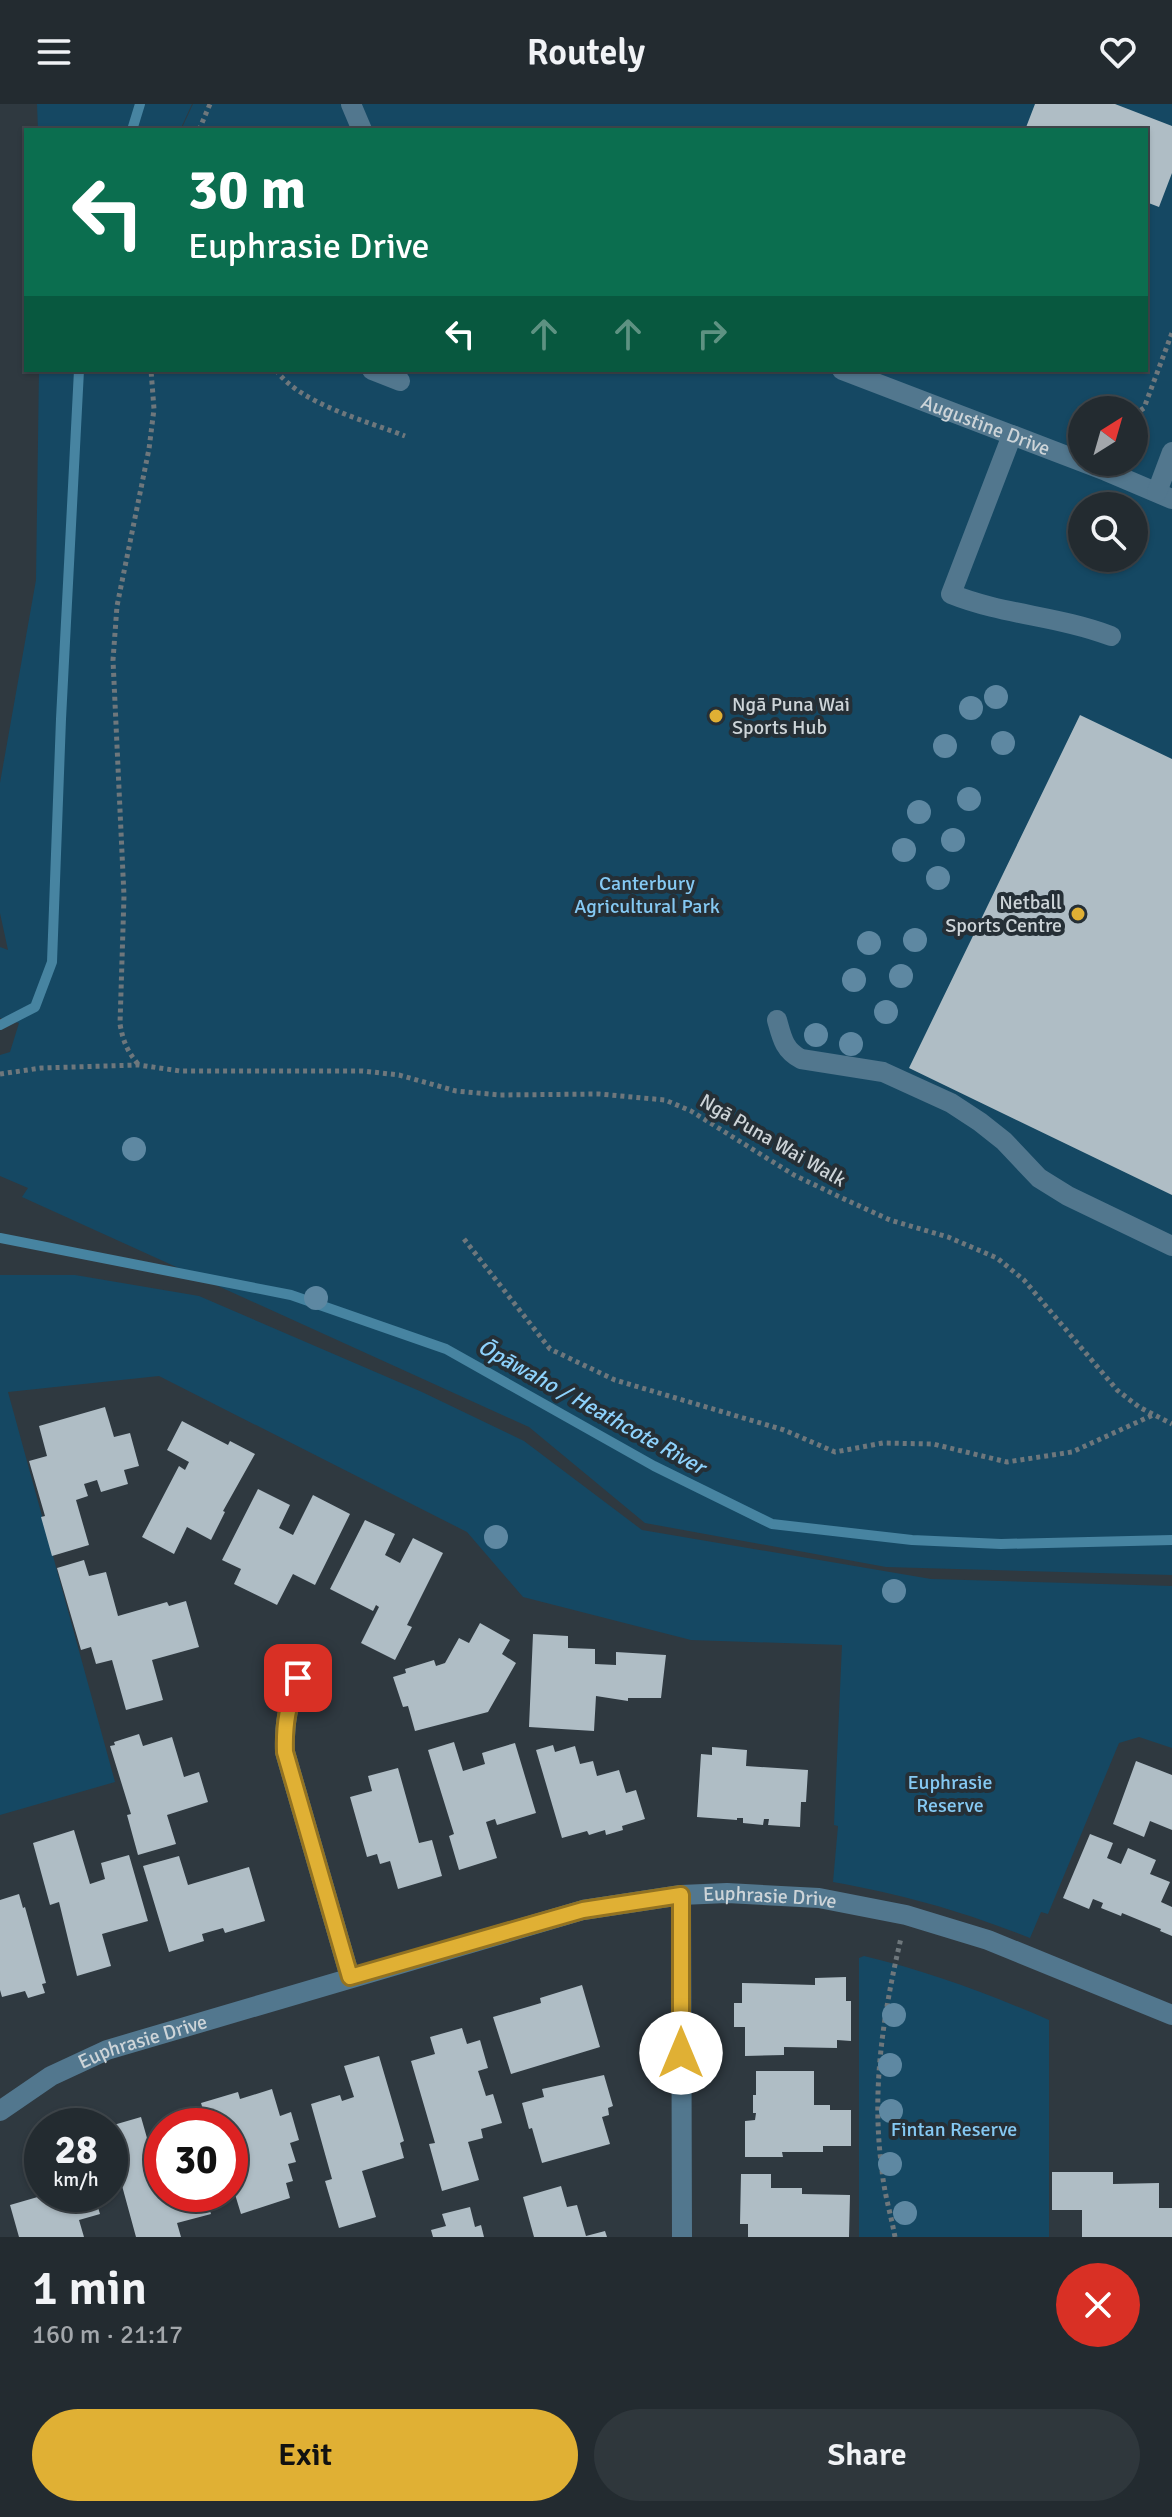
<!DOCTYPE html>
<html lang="en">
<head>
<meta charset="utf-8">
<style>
  :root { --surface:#232b30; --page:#2f373c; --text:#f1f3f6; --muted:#a3a7ab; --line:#40474c; --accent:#e0b034 }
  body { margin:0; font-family:Signika,sans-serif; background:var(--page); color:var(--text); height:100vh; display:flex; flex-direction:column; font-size:30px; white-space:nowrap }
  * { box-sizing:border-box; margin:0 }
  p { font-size:26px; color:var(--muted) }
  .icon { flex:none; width:44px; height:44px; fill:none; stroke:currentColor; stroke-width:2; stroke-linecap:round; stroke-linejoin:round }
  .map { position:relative; height:2133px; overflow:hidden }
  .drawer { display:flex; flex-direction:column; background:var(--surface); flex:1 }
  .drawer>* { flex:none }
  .banner { position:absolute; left:24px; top:24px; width:1124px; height:244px; border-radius:0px; box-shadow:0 2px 6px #0004,0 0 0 2px var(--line); background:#0b6e4f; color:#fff; overflow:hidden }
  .needle { width:52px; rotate:37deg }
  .fabs { position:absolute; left:1068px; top:292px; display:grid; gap:16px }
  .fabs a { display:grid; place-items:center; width:80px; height:80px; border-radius:50%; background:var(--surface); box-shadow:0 2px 6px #0004,0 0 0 2px var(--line); font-size:40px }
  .speed { position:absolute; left:24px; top:2004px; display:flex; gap:16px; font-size:40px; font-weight:700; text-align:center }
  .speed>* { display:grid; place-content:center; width:104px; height:104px; border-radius:50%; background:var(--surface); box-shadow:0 2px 6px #0004,0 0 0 2px var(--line); line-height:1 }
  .speed small { font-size:20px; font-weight:400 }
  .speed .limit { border:12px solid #d22; background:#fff; color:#111 }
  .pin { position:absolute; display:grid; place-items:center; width:68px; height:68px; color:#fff; margin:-34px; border-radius:16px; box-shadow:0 4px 12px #0006 }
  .me { position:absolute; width:88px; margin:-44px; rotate:0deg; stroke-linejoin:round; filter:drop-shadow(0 0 6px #0008) }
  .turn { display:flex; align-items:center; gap:28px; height:168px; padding:0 32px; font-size:36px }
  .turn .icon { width:104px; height:104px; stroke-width:2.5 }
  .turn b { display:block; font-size:56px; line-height:68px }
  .lanes { display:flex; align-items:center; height:76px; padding:0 32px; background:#0003; justify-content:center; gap:40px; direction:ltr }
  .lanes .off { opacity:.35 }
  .round { display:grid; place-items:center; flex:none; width:84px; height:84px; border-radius:42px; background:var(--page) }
  .summary { display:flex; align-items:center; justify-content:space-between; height:136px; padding:0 32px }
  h1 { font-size:48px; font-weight:600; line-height:60px }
  .primary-button { display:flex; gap:16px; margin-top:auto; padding:16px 32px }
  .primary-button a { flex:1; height:92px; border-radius:48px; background:var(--accent); color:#111; font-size:32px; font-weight:600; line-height:92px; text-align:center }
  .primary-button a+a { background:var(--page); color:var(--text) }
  header { display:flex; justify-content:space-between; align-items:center; height:104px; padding:0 32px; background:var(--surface); font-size:36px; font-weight:600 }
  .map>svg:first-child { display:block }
  .green { fill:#154863; fill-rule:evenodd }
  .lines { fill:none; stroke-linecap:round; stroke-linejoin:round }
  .stream { stroke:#4784a1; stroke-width:10 }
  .building { fill:#afbdc5 }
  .path { stroke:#6e777c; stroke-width:5; stroke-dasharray:4 4; stroke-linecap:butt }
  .minor { stroke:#52778e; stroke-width:20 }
  .tree { fill:#5e88a2 }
  .route-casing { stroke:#927222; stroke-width:20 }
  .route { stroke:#e0b034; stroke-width:14 }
  .poi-dot { fill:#e0b034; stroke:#252f36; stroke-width:3 }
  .labels { text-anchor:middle; stroke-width:8; stroke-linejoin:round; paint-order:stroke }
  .street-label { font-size:20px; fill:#cdd4d8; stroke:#252f36 }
  .poi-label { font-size:20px; fill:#cdd4d8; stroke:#252f36; text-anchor:start }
  .park-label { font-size:20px; fill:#85c9f3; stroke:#252f36 }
  .water-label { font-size:22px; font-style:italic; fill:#8ed2fc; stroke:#252f36 }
</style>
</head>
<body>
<header><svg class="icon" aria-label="menu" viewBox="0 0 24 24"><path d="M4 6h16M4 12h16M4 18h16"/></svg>Routely<svg class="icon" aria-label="heart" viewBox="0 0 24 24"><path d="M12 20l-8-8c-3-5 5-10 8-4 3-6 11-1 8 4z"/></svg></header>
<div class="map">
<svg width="1172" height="2133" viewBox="0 0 1172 2133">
  <rect width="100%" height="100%" fill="#2f3940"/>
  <!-- green -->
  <path class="green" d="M37,0H192L180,26H38Z
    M193,0H1172V1471L886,1463L645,1419L529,1323L22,1093L28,1084L0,1072V951L10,948L19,919L0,914V843L8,846L0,809V679L36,476L39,266H1146V26H181ZM1082,306H1134V358H1082ZM1082,402H1134V454H1082Z
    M0,1171H75L199,1192L422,1288L524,1337L642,1426L931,1475L1172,1482V1644L1139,1633L1119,1639L1048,1810L1041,1808L1030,1834C962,1807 905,1791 833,1778L838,1722L834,1721L842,1541L691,1536L523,1493L467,1428L159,1272L8,1288L115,1678L0,1711Z
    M864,1852C928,1867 989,1890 1049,1916V2133H859V1854Z"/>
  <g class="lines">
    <!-- stream -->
    <path class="stream" d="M132,26L140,0
      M0,921L35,903L52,858L61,615L79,266
      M0,1134L291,1191L446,1245L654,1362L772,1420L912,1436L1001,1440L1172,1436"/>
  </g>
  <!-- building -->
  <path class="building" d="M1035,0H1115L1172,22V69L1159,103L1146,98V26H1025Z
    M1080,611L1172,655V1091L909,964Z
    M105,1303L114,1333L130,1329L139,1362L124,1366L128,1380L101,1388L97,1376L84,1380L88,1392L76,1396L89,1441L52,1452L41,1413L45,1412L29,1357L47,1352L39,1322Z
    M182,1317L228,1341L230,1337L255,1350L223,1407L225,1408L211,1436L187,1423L174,1450L142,1433L179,1362L185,1366L189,1358L167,1346Z
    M258,1385L290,1401L279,1424L293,1431L313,1391L350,1410L315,1481L293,1470L277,1501L234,1480L241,1465L222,1456Z
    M365,1416L395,1430L385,1451L400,1459L413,1434L443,1449L407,1521L412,1523L395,1556L361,1539L379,1503L376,1501L373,1507L330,1485Z
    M84,1456L89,1472L106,1468L118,1512L167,1498L169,1502L186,1497L199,1543L152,1556L163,1596L126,1606L112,1556L96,1560L91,1543L81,1546L57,1464Z
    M480,1519L510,1536L502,1550L516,1559L488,1608L415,1627L408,1602L403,1603L393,1573L406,1569L405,1565L434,1556L436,1562L445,1559L459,1534L469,1539Z
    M533,1530L568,1532V1544L595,1545V1560L616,1561V1548L666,1551L661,1594H628V1597L596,1592L594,1627L529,1623Z
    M139,1630L143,1642L172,1633L184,1673L199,1668L208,1698L167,1711L176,1740L138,1751L127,1711L131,1710L110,1642L115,1641L114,1638Z
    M454,1638L463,1667L485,1660L482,1649L515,1639L536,1709L497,1721L495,1715L486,1718L497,1754L459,1766L449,1732L454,1730L428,1646Z
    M553,1641L555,1648L575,1642L580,1660L593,1657L597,1672L619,1666L626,1689L636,1686L645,1715L622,1722L623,1726L606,1731L605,1726L589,1731L587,1727L562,1734L536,1646Z
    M712,1643L747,1646L746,1662L808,1666L806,1698H801L800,1723L768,1721L769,1715H764L763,1721L743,1719V1714H737V1716L697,1713L701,1650L712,1651Z
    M1136,1657L1172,1671V1726L1150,1717L1144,1733L1113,1720Z
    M398,1664L419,1739L432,1736L442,1772L398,1785L390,1757L380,1760L377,1750L367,1753L350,1693L372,1687L368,1672Z
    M74,1726L90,1780L105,1775L101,1759L129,1751L148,1817L102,1830L111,1862L77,1872L59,1798L50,1801L33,1739Z
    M1090,1730L1113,1739L1107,1754L1121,1760L1128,1744L1156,1756L1150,1770L1170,1778L1161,1798L1172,1803V1832L1160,1827L1161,1825L1122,1809L1121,1812L1101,1804L1103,1799L1093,1795L1089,1805L1063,1794Z
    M179,1752L188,1781L249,1763L265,1817L225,1829L223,1824L202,1830L204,1837L169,1848L143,1762Z
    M19,1790L23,1804L25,1803L46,1879L42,1880L45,1889L28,1894L25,1887L2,1893L0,1886V1796Z
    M846,1873V1897H851V1937L837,1936V1944L784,1943V1951L745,1952V1923H734V1899H742V1879L815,1881V1874Z
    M582,1881L600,1943L511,1970L493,1913L541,1899L540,1894Z
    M462,1924L467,1940L480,1936L488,1964L478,1967L486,1992L493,1990L502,2019L481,2025L483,2034L468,2038L479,2076L442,2087L429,2040L435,2039L411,1957L435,1950L430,1933Z
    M379,1952L404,2037L400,2039L404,2054L362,2067L376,2113L339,2124L325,2077L332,2075L311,2000L340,1991L342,1997L354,1993L344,1962Z
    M756,1967H814V2001H830V2006H851V2042H823V2048H782L783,2053H745V2017L755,2016L756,2009H753V1991H756Z
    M604,1971L613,2002L608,2004L609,2011L602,2013L610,2040L542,2059L532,2024L529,2025L522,1999L544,1993L542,1985Z
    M272,1985L280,2012L291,2008L299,2036L290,2039L296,2058L288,2060L293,2077L286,2079L290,2094L241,2110L230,2074V2022H208L201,1999L238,1988L240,1995Z
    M141,2013L151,2048L162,2045V2090H205L211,2110L177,2119L181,2133H136L118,2067L114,2068L110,2055V2022Z
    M1052,2068H1113V2080L1159,2079V2104H1172V2133H1082V2106H1052Z
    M741,2070H771V2084H802V2090L850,2091L849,2133H748V2120H740Z
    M561,2082L567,2103L577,2101L586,2132L605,2127L607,2133H534L523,2093Z
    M48,2090L49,2094L52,2093V2090H94L100,2110L79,2116L84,2133H19L10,2101Z
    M470,2103L475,2123L481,2121L484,2133H433L431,2126L446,2122L442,2110Z"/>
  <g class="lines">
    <!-- path -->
    <path class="path" d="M199,26L210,0
      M276,266C300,300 367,317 405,332
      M1134,311L1144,304L1172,229
      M138,960C127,947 123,937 120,920L124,792L113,556L117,502L149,345L154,305L151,266
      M0,970L41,964L139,961L180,967H363L399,971L456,987L500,991L599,990L665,996L691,1007L794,1071L842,1094L890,1116L948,1133L997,1154L1024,1176L1117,1286L1139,1303L1172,1320
      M464,1135L550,1245L615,1276L784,1326L835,1348L883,1339L933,1340L1007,1358L1072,1348L1153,1311
      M895,2133C891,2111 884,2089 882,2066C871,1987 883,1911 901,1834"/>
    <!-- minor -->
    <g class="minor">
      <path d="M351,0L362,26"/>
      <path d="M372,266L400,277"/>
      <path id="s1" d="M842,266L1106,367L1172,395"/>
      <path d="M1012,331L951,490C1003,511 1059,512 1111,532"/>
      <path d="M1157,388L1172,348"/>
      <path d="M777,916C782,934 784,946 801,955L883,968L951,999L980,1018L1004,1037L1039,1074L1068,1092L1172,1142"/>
      <path d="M298,1574C288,1601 284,1619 285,1648L350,1873"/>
      <path d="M681,1791L682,2133"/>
      <path id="s2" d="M0,2007L51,1972L107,1946L583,1806L681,1791L727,1789L819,1794L906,1811L988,1836L1172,1911"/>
    </g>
  </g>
  <!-- trees -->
  <g class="tree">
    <circle cx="996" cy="593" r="12"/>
    <circle cx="971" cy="604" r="12"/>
    <circle cx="1003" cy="639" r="12"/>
    <circle cx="945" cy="642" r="12"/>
    <circle cx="969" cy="695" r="12"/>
    <circle cx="919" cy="708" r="12"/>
    <circle cx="953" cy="736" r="12"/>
    <circle cx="904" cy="746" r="12"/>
    <circle cx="938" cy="774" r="12"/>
    <circle cx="915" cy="836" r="12"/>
    <circle cx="869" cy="839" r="12"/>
    <circle cx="901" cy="872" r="12"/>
    <circle cx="854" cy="876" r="12"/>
    <circle cx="886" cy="908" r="12"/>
    <circle cx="816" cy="931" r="12"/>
    <circle cx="851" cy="940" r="12"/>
    <circle cx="134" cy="1045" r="12"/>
    <circle cx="316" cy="1194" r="12"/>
    <circle cx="496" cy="1433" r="12"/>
    <circle cx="894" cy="1487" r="12"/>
    <circle cx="894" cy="1911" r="12"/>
    <circle cx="890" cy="1961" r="12"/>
    <circle cx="891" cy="2007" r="12"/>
    <circle cx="890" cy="2060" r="12"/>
    <circle cx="905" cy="2109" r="12"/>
  </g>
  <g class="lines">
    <defs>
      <path id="route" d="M298,1574C288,1601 284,1619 285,1648L350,1873L583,1806L681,1791V1949"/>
    </defs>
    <!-- route casing -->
    <use href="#route" class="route-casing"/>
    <!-- route -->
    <use href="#route" class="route"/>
  </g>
  <!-- markers -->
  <g class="poi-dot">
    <circle cx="716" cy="612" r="8"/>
    <circle cx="1078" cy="810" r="8"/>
  </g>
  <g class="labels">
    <!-- street labels -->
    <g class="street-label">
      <text dy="7" stroke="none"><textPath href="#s1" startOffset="154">Augustine Drive</textPath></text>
      <text transform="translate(773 1036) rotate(30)" y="7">Ngā Puna Wai Walk</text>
      <text dy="7" stroke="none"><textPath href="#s2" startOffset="808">Euphrasie Drive</textPath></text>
      <text dy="7" stroke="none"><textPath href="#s2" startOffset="160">Euphrasie Drive</textPath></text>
    </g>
    <!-- poi labels -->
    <g class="poi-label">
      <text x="732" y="607">Ngā Puna Wai<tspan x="732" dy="23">Sports Hub</tspan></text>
      <text x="1062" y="805" text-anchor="end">Netball<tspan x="1062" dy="23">Sports Centre</tspan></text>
    </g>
    <!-- park labels -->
    <g class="park-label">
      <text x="647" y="786">Canterbury<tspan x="647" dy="23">Agricultural Park</tspan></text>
      <text x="950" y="1685">Euphrasie<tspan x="950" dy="23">Reserve</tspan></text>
      <text x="954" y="2032">Fintan Reserve</text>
    </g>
    <!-- water labels -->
    <g class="water-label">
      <text transform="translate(592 1302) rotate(29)" y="8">Ōpāwaho / Heathcote River</text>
    </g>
  </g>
</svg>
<div class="fabs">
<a><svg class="needle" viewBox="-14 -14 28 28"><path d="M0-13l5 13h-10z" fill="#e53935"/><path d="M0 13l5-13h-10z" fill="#a3a7ab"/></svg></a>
<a><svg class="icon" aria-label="search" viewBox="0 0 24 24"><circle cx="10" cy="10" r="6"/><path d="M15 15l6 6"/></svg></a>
</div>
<div class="speed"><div>28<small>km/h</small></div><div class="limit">30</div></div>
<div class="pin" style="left:298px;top:1574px;background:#d93025"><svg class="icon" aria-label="arrive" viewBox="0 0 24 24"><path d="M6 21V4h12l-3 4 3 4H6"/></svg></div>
<svg class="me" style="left:681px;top:1949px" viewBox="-20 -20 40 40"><circle r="19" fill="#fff"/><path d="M0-13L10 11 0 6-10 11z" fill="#e0b034"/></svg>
<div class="banner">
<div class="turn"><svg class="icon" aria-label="left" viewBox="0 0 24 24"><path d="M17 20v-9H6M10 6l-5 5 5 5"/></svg><div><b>30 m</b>Euphrasie Drive</div></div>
<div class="lanes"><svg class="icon" aria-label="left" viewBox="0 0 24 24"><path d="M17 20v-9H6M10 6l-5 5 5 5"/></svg><svg class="icon off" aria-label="ahead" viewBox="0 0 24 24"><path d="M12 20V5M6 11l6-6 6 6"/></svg><svg class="icon off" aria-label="ahead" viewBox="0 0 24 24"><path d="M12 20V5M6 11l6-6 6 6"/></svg><svg class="icon off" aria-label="right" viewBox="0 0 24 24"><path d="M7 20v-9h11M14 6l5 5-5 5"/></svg></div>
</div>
</div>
<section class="drawer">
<div class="summary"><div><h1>1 min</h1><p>160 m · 21:17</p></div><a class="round" style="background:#d93025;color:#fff"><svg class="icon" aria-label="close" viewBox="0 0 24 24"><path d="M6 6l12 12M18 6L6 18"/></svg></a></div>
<div class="primary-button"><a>Exit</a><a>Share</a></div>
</section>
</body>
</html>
